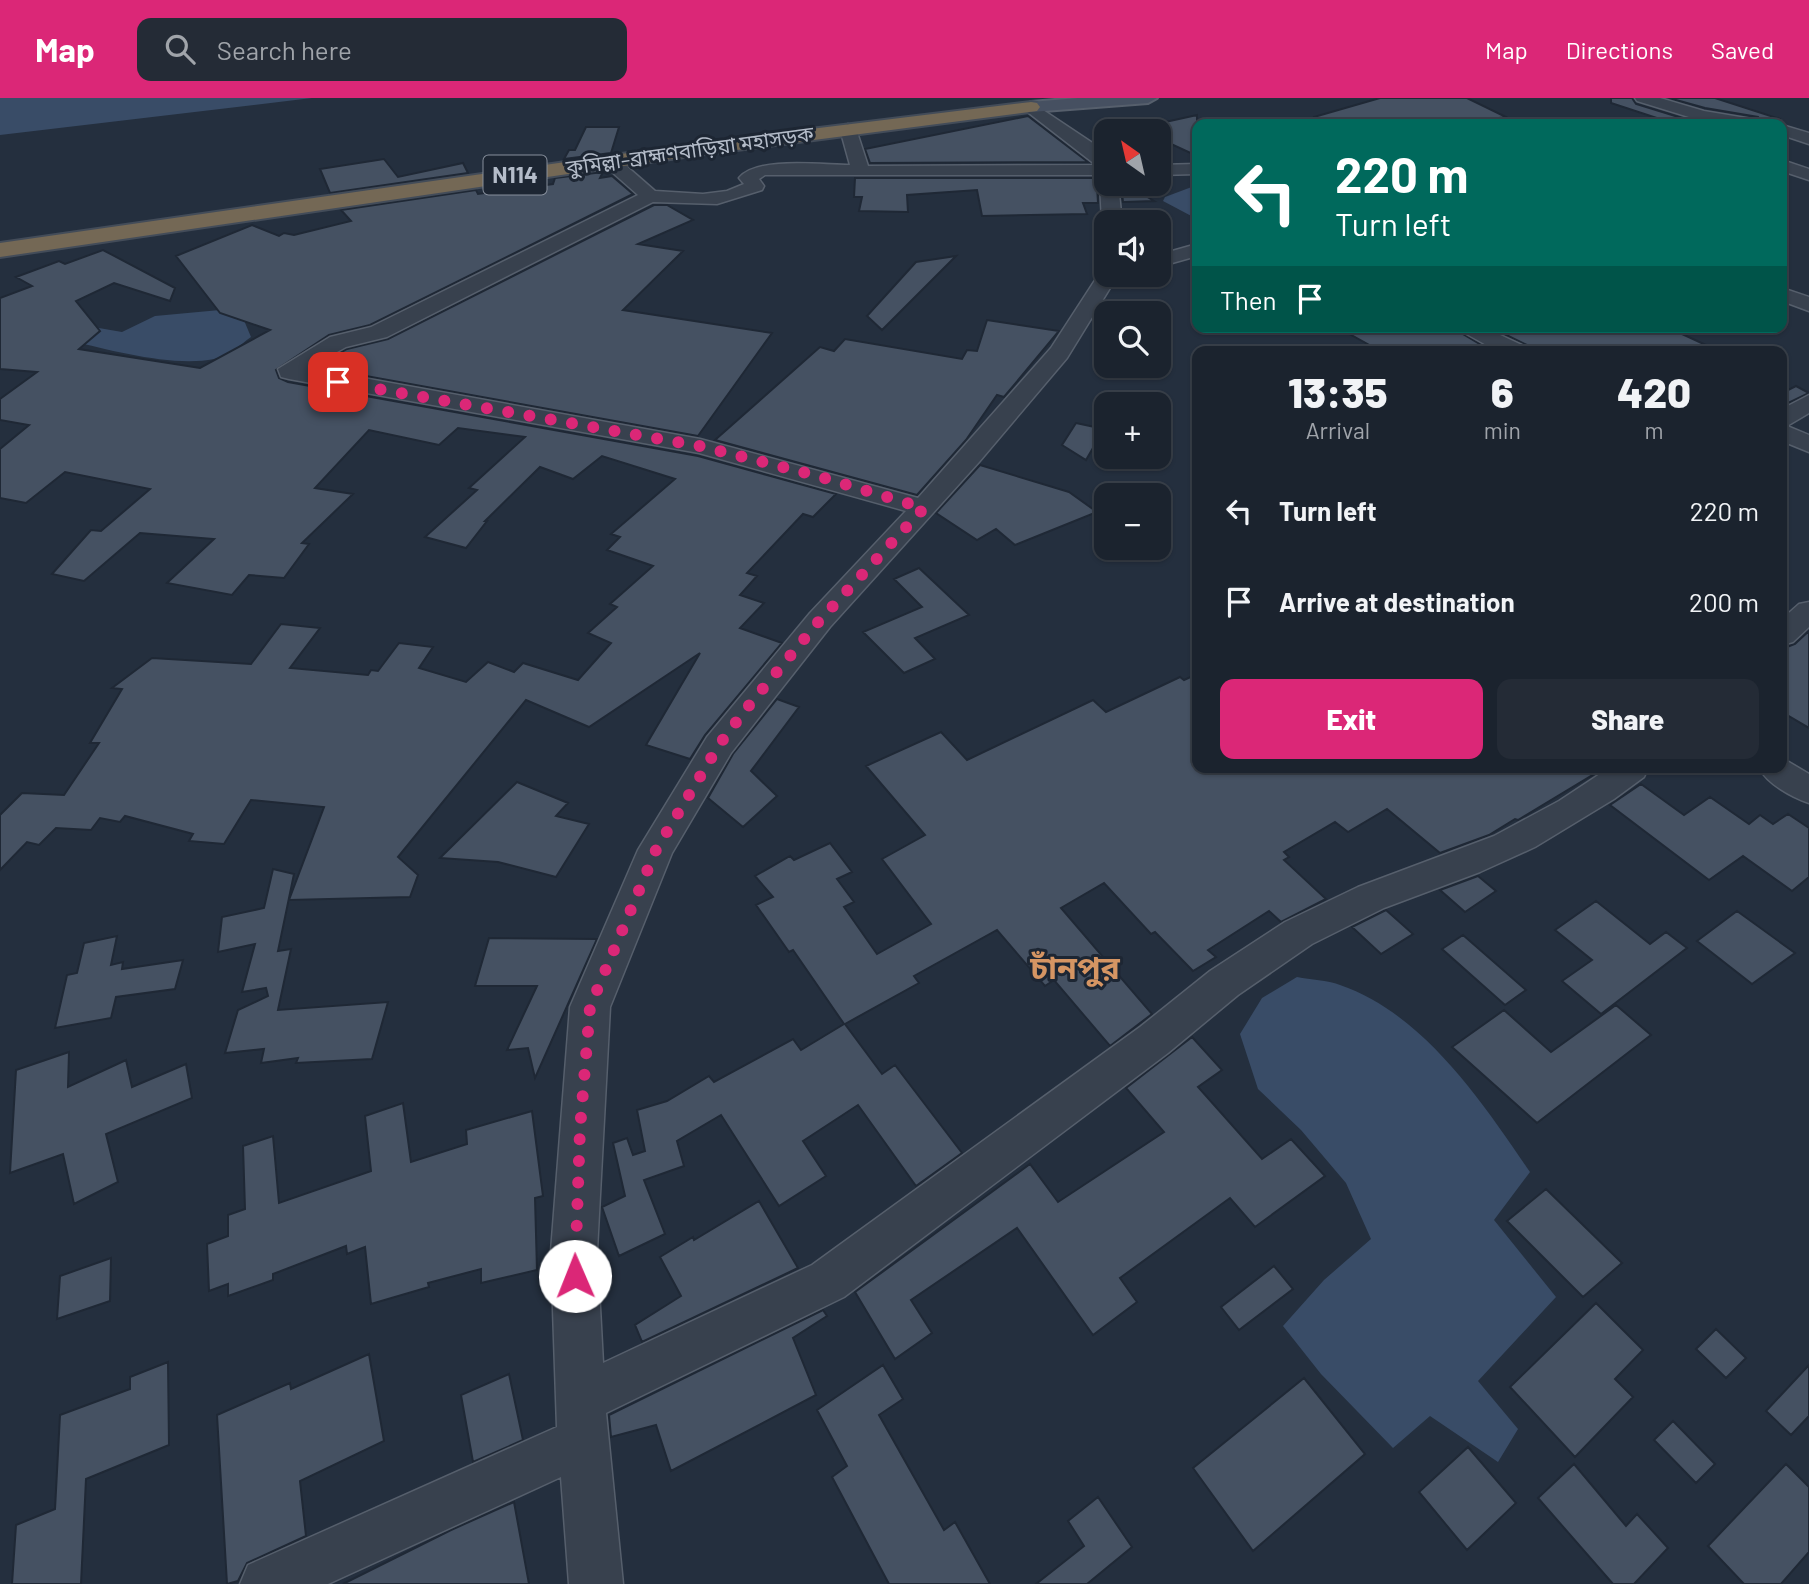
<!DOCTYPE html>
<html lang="en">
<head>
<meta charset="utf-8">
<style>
  :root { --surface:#1b232e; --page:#242b36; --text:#f1f3f6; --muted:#a0a4aa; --line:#39404a; --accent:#db2777 }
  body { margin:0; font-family:Barlow,"Noto Sans Bengali",sans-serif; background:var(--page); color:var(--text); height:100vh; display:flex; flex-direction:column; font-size:26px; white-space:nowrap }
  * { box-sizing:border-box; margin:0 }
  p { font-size:23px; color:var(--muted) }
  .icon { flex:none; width:38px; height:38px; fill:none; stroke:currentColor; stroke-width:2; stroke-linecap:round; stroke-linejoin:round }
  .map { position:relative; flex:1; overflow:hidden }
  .panel { position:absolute; left:1192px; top:248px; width:595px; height:427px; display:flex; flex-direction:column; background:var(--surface); border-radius:14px; box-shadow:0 2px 5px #0004,0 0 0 2px var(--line) }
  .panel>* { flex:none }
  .hud { position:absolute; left:1192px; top:21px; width:595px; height:214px; border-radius:14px; box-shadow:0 2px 5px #0004,0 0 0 2px var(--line); background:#00695c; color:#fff; overflow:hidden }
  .needle { width:46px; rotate:326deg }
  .fabs { position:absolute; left:1094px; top:21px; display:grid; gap:14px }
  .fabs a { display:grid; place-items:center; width:77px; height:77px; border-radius:14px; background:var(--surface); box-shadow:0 2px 5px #0004,0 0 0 2px var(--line); font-size:35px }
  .pin { position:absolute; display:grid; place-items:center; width:60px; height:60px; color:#fff; margin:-30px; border-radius:14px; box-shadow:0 4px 10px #0006 }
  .me { position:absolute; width:77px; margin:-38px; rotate:359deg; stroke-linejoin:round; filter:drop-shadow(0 0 5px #0008) }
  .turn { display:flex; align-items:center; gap:24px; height:147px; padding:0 28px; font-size:32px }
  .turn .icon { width:91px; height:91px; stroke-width:2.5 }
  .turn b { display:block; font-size:49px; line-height:60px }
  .then { display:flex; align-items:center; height:66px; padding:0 28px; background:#0003; gap:14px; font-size:26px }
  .eta { display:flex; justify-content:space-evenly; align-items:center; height:119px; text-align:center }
  .eta b { font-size:42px; font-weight:800; line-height:49px }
  .button { display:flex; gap:14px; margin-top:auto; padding:14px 28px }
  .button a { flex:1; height:80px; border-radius:14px; background:var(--accent); color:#fff; font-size:28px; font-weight:800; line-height:80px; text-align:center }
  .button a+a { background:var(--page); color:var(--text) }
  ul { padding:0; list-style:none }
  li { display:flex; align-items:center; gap:21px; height:91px; padding:0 28px }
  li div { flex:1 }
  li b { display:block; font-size:26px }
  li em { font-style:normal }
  header { display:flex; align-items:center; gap:42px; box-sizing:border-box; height:98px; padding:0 35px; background:var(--accent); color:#fff }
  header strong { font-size:33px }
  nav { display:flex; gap:38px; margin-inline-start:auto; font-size:24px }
  .search { width:490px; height:63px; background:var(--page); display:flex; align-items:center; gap:18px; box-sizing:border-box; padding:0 24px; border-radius:14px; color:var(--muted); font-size:26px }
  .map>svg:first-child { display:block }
  .water { fill:#394c67 }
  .building { fill:#455162; stroke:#1f2835; stroke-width:2 }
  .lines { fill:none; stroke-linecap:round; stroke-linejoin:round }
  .street-casing { stroke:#565f6c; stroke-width:3 }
  .secondary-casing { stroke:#565f6c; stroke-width:4 }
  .highway-casing { stroke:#434c59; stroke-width:4 }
  .street { fill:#38414e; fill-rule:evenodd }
  .secondary { fill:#465061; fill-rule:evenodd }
  .highway { fill:#746855; fill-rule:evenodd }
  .route { stroke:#db2777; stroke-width:12; stroke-dasharray:0 21.6 }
  .labels { text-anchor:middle; stroke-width:6; stroke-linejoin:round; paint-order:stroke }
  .far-street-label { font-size:21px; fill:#b4bcc9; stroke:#1d2633 }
  .shield { fill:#1d2633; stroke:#878f9c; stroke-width:2 }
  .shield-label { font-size:23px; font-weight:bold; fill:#b4bcc9 }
  .district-label { font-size:32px; font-weight:bold; fill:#d59563; stroke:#1d2633 }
</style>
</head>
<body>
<header>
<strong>Map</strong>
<div class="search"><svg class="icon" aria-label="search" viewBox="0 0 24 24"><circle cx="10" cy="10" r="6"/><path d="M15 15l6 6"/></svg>Search here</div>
<nav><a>Map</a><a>Directions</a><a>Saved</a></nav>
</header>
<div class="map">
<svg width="1809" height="1486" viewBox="0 0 1809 1486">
  <rect width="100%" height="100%" fill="#242f3e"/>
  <!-- water -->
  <path class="water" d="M0,0H312L0,37Z
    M1197,87V121L1163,103L1165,99Z
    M220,212L243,220L251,239C240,247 228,258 214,261C174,269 112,253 72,243L93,229L122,234L155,218Z
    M1297,879C1311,882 1327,882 1340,887C1424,916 1482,1004 1530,1074L1494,1122L1556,1199L1478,1283L1518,1331L1498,1364L1430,1318L1393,1350L1321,1276L1283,1228L1324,1182L1371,1141L1346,1085L1301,1032L1258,991L1240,936L1262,900Z"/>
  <!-- building -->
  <path class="building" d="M1380,0H1467L1506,19L1457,26H1315L1314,19Z
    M1611,0H1632L1636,6L1701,26H1714H1675L1611,5Z
    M1669,0H1715L1780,21L1779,26H1763L1758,19L1705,10Z
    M1197,17V58L1158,40V33L1138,30Z
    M1028,18L1088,64L870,65L865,51Z
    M586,29H619L611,55L564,61L569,52H575Z
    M384,61L398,79L463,65L468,75L330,95L320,71Z
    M603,74L600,80L612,78L633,96L370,227L329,237L276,272L279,280L288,284L698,358L836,396L813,419L803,416L747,475L757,478L740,497L764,505L740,530L782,545L705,637L690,661L646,647L700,555L589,629L526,602L398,759L418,777L410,799L289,802L324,709L251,702L224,746L189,743L193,736L125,718L120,724L100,720L91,732L56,730L39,747L27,744L0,772V717L22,695L64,697L99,645H90L122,591L112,590L152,560L251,566L281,526L320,530L290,570L368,577L371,572L378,573L399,545L433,549L419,570L466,584L488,564L514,574L523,565L578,582L611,545L588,535L617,509L610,506L653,468L607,452L620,439L611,436L675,381L602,358L573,381L540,369L485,423H487L466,450L425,439L477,392L469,390L525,339L458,330L439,347L369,332L315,390L353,396L302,445L309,446L284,480L249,477L232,497L167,485L214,441L140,435L84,483L52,476L91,432L101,433L150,391L65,374L26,405L0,400V351L29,327L0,322V301L37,274L0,271V200L32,188L16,179L59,163L65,166L103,152L175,190L170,203L114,185L76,203L100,233L79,251L200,270L270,232L220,215L176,158L252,127L279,138L284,135L294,137L351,123L341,112L476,92L478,96L553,86L555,80Z
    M855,80H1104L1097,86L1098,105H1083L1087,116L982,118L977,92L907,97L908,114L859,113L862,99H854Z
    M1121,86H1126L1154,103L1123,104Z
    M654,107H667L693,122L638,146L683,153L623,212L772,235L698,338L316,269L347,251L388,241Z
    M956,158L882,232L867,218L916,164Z
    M987,222L1059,233L1004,299L997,297L966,342L917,397L715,342L820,249L834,253L845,241L962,261L967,252L977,253Z
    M1337,229H1451L1493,254H1382Z
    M1490,229H1667L1721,254H1531L1527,247Z
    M1796,288L1809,295L1782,308V295Z
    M1076,325L1104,331L1086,362L1062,347Z
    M980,367L1069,394L1097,414L1015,447L996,431L977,442L936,415Z
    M919,470L969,517L915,540L935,561L904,575L863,534L922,509L894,481Z
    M1809,533V630L1782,614V551L1795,546Z
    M1197,576V670H1604L1518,722L1515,721L1489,737L1440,755L1387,711L1348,734L1335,724L1284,754L1289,759L1284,762L1326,801L1281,824L1269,813L1208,852L1216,859L1193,873L1155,834L1151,836L1104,785L1061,810L1152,916L1110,948L1054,882L1045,888L997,832L914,878L919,885L845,926L882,976L895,967L962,1055L916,1088L858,1007L803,1043L826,1078L779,1108L721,1017L677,1043L684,1068L644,1082L665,1136L619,1158L602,1109L625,1098L613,1045L627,1040L633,1057L645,1053L637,1012L667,1003L709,978L714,984L793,941L801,952L844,926L793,852L789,854L756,807L773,799L755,778L790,758L794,762L830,745L852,774L837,781L854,804L844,809L877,856L931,826L882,761L925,737L866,668L941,634L967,662L1093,602L1106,614L1180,579L1184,582Z
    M777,601L799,609L751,673L777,698L743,729L708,700L733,656Z
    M517,684L568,705L556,718L589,726L556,779L498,764L440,760Z
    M1641,686L1684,717L1710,699L1749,726L1760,717L1773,726L1788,716L1809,730V779L1792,793L1743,758L1709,782L1610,707Z
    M273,771L294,776L278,853L291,851L278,912L388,904L372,961L296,965L298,960L261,965L264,951L225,955L238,912L268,898L266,890L242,894L255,846L218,854L222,819L264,810Z
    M1478,778L1496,793L1465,814L1440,792Z
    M1596,803L1650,846L1666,834L1687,850L1601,916L1562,883L1592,862L1555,832Z
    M1386,812L1413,836L1381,856L1352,829Z
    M1737,813L1795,855L1752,886L1697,843Z
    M1463,837L1526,892L1505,907L1442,851Z
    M117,838L111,867L123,864L122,871L183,862L175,891L116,899L111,920L55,930L67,877L77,875L84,845Z
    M489,840L597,841L535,980L528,950L507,952L537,888H475Z
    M1616,907L1651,937L1537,1025L1452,949L1504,912L1551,954Z
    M1192,939L1222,972L1198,989L1262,1061L1291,1041L1325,1078L1255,1129L1230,1100L1120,1180L1137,1204L1093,1237L1017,1130L911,1202L932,1235L895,1261L855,1194L1030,1066L1058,1104L1164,1034L1126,990Z
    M69,954L68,989L126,962L132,989L186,966L192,1000L106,1036L118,1084L74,1106L63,1056L10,1075L16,972Z
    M403,1005L411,1064L467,1046L466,1032L532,1013L543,1098L535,1100L537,1172L481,1185V1171L428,1185L429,1189L371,1206L365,1149L347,1156L346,1148L273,1176V1182L228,1198V1186L209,1193L207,1146L228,1138V1117L245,1111L243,1048L273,1038L279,1105L371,1073L365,1018Z
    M1546,1091L1622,1165L1583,1199L1507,1123Z
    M759,1103L798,1170L642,1244L635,1227L681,1198L660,1159L693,1139L694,1142Z
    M111,1160L110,1203L57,1221L60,1178Z
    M1274,1168L1293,1191L1239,1232L1221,1209Z
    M1596,1205L1643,1252L1615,1281L1633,1299L1575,1359L1510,1289Z
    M823,1212L827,1218L793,1240L816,1297L671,1373L656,1327L611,1339L609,1317Z
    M1716,1231L1746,1260L1726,1280L1696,1251Z
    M369,1256L384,1343L300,1383L306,1438L247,1465L238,1483L227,1486L217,1317L290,1285L291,1291Z
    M168,1264L169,1347L86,1381L81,1486H12L16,1427L55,1411L60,1317L130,1291V1279Z
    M883,1267L903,1301L879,1317L944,1432L955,1424L990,1486H889L832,1379L847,1368L817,1312Z
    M1809,1267V1318L1791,1337L1766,1313Z
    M509,1276L523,1342L473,1364L461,1297Z
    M1304,1280L1365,1356L1253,1453L1193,1370Z
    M1673,1323L1715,1366L1696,1385L1654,1342Z
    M1468,1349L1516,1405L1467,1452L1419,1394Z
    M1574,1366L1626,1428L1637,1416L1668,1450L1634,1486H1613L1538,1400Z
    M1786,1366L1809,1389V1454L1781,1486H1744L1708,1448Z
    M1098,1399L1132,1449L1087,1486H1036L1084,1448L1068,1423Z
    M514,1404L529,1486H343L451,1432Z"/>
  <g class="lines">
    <defs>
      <path id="street" d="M1635,0H1660L1704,13L1758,22L1760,26L1702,23L1637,3Z
        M1031,4L1097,48L1106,57V77H765L759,81L764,88L762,92L717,106L653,104L387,239L346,249L308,270L700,341L918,400L1051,250L1101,173L1106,171V177H1118L1067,260L979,364L830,529L731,655L672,755L610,909L597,1153L603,1265L812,1167L1140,929L1210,873L1285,824L1358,789L1494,738L1559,703L1609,670H1648L1644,679L1614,701L1535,749L1480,774L1384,810L1312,846L1238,897L1168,955L844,1199L606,1315L623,1486H569L561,1379L328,1486H240L248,1467L557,1329L551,1153L570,909L638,752L707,639L810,515L906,413L699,355L289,281L281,279L278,271L330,239L371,229L638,97L604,67L601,63L604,59H616L655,93L703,96L727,93L744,86L739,80C756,58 823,67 850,67L840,31L848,26L856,31L868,68L1096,67L1025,12V6Z
        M1782,27L1809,35V46L1782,37Z
        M1782,62L1809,71V82L1782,73Z
        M1197,66V76L1158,77V67Z
        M1106,81V86H1118L1122,124H1106V128L1102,124L1100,86Z
        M1197,146V158L1158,169V157Z
        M1782,190L1809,199V213L1782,203Z
        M1454,229H1483L1526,249L1529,254H1499Z
        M1809,297V315L1787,328L1809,337V354L1782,343V311Z
        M1809,504V529L1793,544L1782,547V521L1799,506Z
        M1782,660L1809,676V705C1791,699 1768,686 1759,670H1782Z"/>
      <path id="secondary" d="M1078,0H1157L1148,5L1031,14L1022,9L1031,4Z"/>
      <path id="highway" d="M1031,4L1037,5L1040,9L1037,13L698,57L0,159V145L698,45Z"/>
    </defs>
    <!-- street casing -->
    <use href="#street" class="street-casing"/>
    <!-- secondary casing -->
    <use href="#secondary" class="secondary-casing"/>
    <!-- highway casing -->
    <use href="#highway" class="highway-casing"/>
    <!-- street -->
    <use href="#street" class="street"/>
    <!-- secondary -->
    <use href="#secondary" class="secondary"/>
    <!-- highway -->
    <use href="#highway" class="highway"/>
  </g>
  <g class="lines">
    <!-- route -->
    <path class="route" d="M338,284L700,348L814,377L924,410L820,522L746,611L719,647L656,752L590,909L580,1031L575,1178"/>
  </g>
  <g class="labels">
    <!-- far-street labels -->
    <g class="far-street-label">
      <text transform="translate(690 53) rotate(-8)" y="7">কুমিল্লা–ব্রাহ্মণবাড়িয়া মহাসড়ক</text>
    </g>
    <!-- shield labels -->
    <rect class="shield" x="483.5" y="57.5" width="63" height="39" rx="5"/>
    <g class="shield-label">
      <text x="515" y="85">N114</text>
    </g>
    <!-- district labels -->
    <g class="district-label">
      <text x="1075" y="881">চাঁনপুর</text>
    </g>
  </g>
</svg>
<div class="fabs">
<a><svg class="needle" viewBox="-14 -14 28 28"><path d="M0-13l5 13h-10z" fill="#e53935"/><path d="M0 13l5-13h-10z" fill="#a0a4aa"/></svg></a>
<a><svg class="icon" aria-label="sound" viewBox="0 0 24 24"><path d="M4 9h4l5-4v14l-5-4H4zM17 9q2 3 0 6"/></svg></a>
<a><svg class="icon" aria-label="search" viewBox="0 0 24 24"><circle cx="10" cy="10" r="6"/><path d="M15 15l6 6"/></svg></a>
<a>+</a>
<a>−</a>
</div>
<div class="pin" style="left:338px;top:284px;background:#d93025"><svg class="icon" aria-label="arrive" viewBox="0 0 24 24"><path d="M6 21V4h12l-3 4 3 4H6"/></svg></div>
<svg class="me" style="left:575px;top:1178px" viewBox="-20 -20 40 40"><circle r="19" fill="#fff"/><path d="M0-13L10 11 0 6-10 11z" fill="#db2777"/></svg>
<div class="hud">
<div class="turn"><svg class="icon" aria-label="left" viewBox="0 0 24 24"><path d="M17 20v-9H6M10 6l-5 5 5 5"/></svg><div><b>220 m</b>Turn left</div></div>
<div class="then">Then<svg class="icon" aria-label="arrive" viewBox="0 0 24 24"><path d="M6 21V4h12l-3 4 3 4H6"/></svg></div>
</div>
<section class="panel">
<div class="eta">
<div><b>13:35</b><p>Arrival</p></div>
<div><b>6</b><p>min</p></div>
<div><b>420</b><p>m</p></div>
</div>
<ul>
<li><svg class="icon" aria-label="left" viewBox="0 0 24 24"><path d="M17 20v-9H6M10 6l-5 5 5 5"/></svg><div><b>Turn left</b></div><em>220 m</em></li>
<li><svg class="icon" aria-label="arrive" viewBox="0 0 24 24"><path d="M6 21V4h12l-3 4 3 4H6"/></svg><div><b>Arrive at destination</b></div><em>200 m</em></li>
</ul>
<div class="button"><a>Exit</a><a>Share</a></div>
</section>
</div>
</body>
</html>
